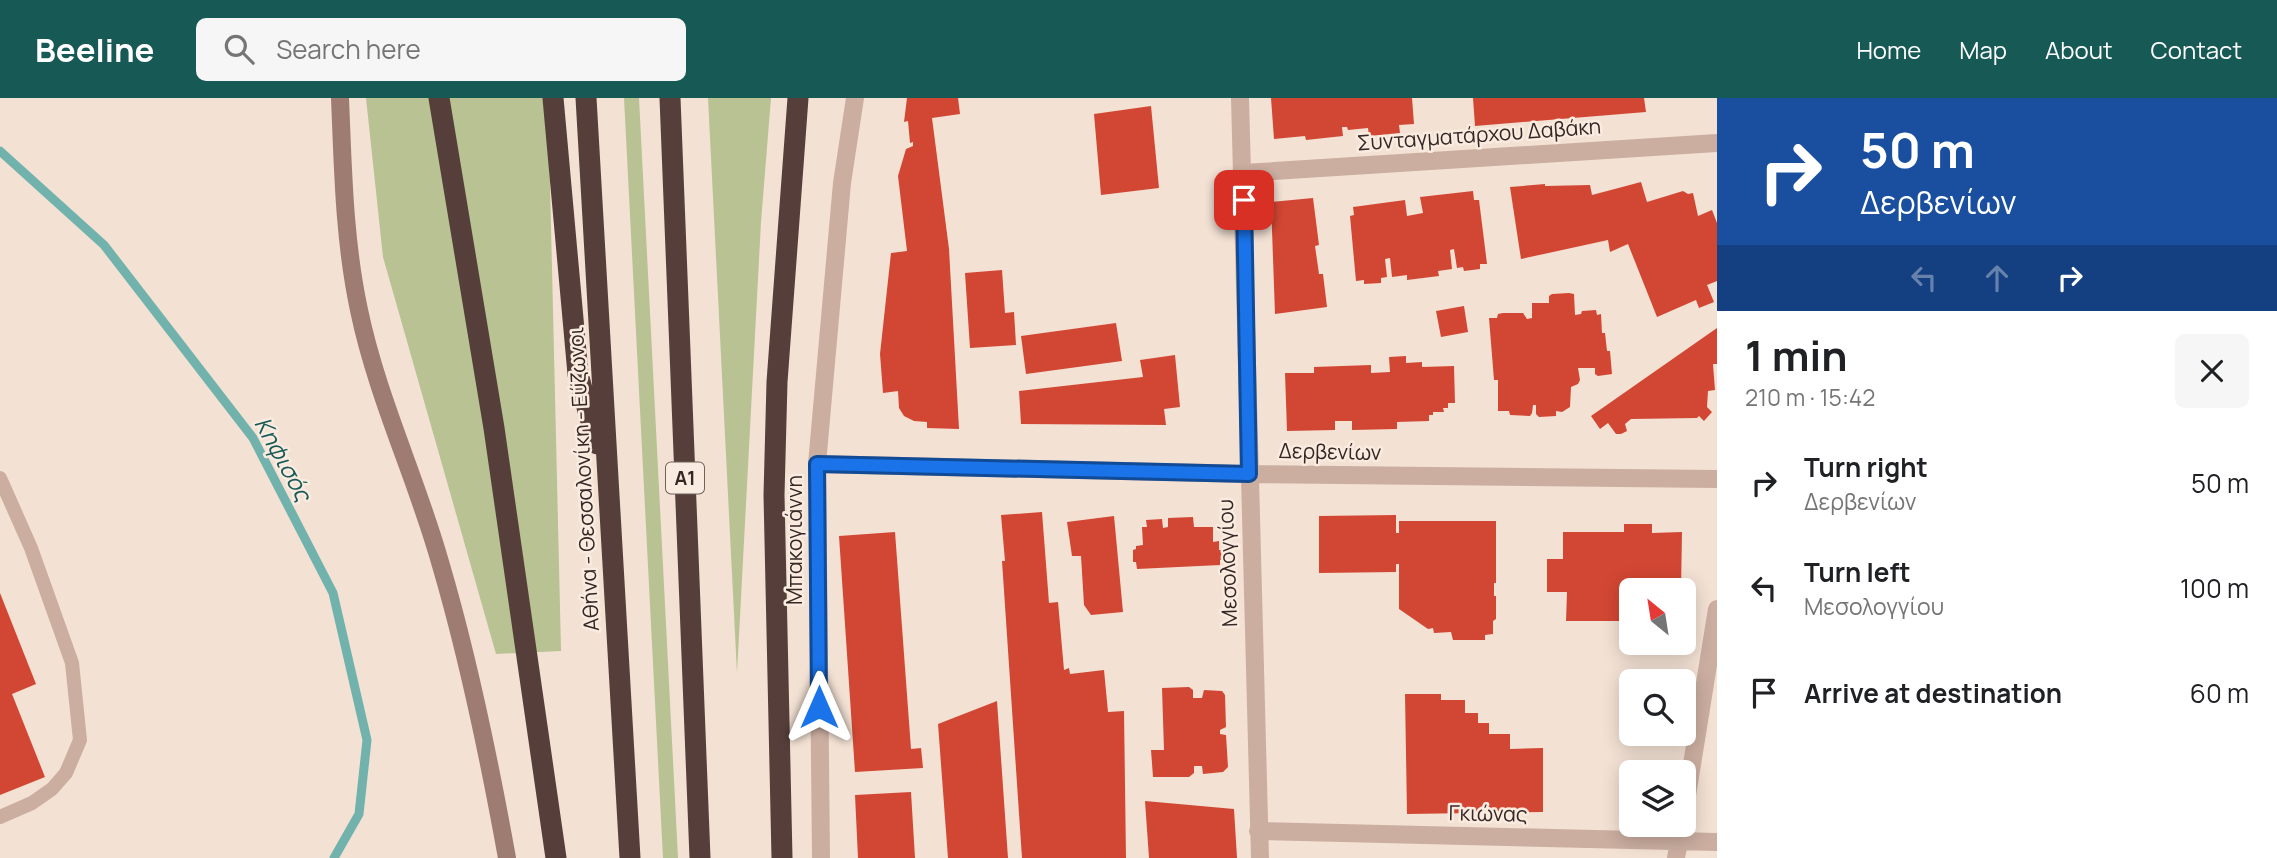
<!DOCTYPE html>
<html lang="en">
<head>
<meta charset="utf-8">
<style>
  :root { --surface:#fff; --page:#f6f6f6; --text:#202124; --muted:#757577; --accent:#165955 }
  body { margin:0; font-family:Manrope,sans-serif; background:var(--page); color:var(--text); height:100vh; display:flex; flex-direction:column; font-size:26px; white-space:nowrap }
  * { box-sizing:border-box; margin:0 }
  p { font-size:23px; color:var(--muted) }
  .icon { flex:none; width:38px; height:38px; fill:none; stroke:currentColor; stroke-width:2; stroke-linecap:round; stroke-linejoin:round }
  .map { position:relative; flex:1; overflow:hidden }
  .panel { display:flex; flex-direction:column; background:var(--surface); width:560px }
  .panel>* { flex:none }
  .top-card { background:#1a4fa0; color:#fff; overflow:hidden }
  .needle { width:46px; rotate:330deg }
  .fabs { position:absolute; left:1619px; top:480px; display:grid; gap:14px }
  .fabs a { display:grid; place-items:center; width:77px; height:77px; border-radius:10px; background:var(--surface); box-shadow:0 4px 18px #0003; font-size:35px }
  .pin { position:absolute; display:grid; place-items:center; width:60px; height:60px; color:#fff; margin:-30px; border-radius:14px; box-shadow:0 4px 10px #0006 }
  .me { position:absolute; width:77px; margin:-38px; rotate:0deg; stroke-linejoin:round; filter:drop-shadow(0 0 5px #0008) }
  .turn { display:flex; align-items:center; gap:24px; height:147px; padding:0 28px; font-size:32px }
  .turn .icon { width:91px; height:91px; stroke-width:2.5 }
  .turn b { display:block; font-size:49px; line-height:60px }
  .lanes { display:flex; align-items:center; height:66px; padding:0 28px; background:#0003; justify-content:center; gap:35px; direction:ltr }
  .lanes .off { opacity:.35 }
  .round { display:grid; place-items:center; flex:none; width:74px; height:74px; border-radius:10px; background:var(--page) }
  .summary { display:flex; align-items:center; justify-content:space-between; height:119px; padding:0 28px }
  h1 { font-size:42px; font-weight:700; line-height:52px }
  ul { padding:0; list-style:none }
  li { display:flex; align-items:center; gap:21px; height:105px; padding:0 28px }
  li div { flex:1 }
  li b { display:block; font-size:26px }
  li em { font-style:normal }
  header { display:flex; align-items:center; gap:42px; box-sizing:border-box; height:98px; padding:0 35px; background:var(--accent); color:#fff }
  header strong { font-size:33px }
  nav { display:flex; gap:38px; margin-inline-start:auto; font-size:24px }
  .search { width:490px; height:63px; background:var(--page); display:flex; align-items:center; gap:18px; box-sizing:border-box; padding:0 24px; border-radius:10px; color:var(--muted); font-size:26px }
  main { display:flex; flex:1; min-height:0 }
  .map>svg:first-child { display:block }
  .green { fill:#b8c293 }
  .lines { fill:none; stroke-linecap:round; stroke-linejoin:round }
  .stream { stroke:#71b2ad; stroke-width:9 }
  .building { fill:#d24733 }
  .service { stroke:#cbaea0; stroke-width:14 }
  .minor { stroke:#cbaea0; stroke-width:18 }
  .secondary { stroke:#9f7c71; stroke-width:18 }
  .motorway { stroke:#563f3a; stroke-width:21 }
  .route-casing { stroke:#114b97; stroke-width:18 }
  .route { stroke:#1a73e8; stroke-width:12 }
  .labels { text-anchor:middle; stroke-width:5; stroke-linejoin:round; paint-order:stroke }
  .shield { fill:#faebe0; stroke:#6f625c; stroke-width:2 }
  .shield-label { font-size:19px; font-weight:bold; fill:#342724 }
  .street-label { font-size:21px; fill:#342724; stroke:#faebe0 }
  .water-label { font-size:23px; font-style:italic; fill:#165955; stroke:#faebe0 }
</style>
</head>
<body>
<header>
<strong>Beeline</strong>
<div class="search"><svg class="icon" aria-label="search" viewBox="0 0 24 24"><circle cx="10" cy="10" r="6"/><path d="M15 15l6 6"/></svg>Search here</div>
<nav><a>Home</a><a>Map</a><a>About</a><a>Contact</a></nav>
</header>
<main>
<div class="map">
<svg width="1717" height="760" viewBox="0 0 1717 760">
  <rect width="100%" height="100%" fill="#f3e1d4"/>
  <!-- green -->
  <path class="green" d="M366,0H548L561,553L496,556L383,159Z
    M624,0H639L678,760H663Z
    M708,0H771L761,124L737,575Z"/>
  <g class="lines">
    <!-- stream -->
    <path class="stream" d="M0,53L104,147L253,340L333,495L367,642L359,716L334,760"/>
  </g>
  <!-- building -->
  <path class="building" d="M907,0H958L960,16L932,20L949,151L959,331L927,330V324L914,323L904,318L899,310L898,293L883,295L880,256L891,155L907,153L898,78L906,51L913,48V44L910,45L908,23L904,24Z
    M1271,0H1412L1414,26L1399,27L1400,35L1369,38L1368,30L1348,32L1347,29H1342L1343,38L1306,42L1305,38L1274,41Z
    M1473,0H1644L1646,14L1475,28Z
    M1151,8L1159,90L1101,97L1094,16Z
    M1641,84L1647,104L1683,93L1688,96L1693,95L1698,118L1712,112L1717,125V183L1707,187L1714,204L1699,210L1696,202L1657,219L1628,146L1610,154L1608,142L1521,161L1510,89L1545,86V88L1590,87L1592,97Z
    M1473,93L1474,102H1479L1487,166H1480V171L1464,173L1463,169L1457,170L1454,151L1450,152L1452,171L1438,173L1439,178L1407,182V177L1392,179L1390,160L1385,161L1387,179L1381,180V185L1364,186V182L1356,183L1350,118L1354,117L1353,109L1405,102L1407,118L1423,115L1420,99Z
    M1313,100L1319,147L1315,148L1319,176H1323L1327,209L1275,216L1271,104Z
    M1002,172L1005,215L1014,214L1016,247L970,250L965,175Z
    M1569,195L1574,196L1575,217L1581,216L1582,213L1596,212L1597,217L1601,216L1602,235H1605L1607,253H1610L1612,276L1598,278L1595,276V270H1578L1580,282L1578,286L1571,289L1570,309L1562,314L1556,313V318L1539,319L1536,316V307H1533L1532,315L1530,318L1510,317L1509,313H1498V282H1494L1489,220H1497L1498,216L1503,215H1523L1527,221L1532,220V205H1549V198L1552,196Z
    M1464,208L1468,234L1441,239L1436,213Z
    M1116,225L1122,263L1026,276L1021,238Z
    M1717,230V266H1713L1715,292L1708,293L1707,309L1712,314L1704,323L1699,318L1697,320L1631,321L1625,326L1627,333L1621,336H1616L1608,325L1600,331L1591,318Z
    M1175,257L1180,309L1164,311L1166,327L1021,326L1019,293L1143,279L1140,262Z
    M1406,258V265L1422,264V269L1454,268L1455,305H1448V310H1443L1444,314H1433V317H1429V323L1397,324V331L1352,332V323H1335V332L1287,333L1285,275H1314V269L1371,267V275L1390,274L1389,259Z
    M1042,414L1049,505L1058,504L1064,572L1069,570L1070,576L1104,572L1108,614L1124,613L1126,760H1022L1002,463H1005L1001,417Z
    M1396,417V435H1399V423H1496V485H1494V498H1496V521L1493,523V536L1485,537V542H1453L1451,534L1434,535L1433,530L1428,531L1399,511V466H1396V474L1319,475V418Z
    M1114,418L1123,514L1091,517L1084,507L1081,458H1072L1067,424Z
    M1193,419L1194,429H1213V444L1219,443V452H1224V462H1220V467L1137,471L1136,464H1133V452L1136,451V448L1143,447L1142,429H1147L1146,422L1162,421L1163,430L1168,429V420Z
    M1624,426H1652V435L1682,434L1681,492H1631V523H1566L1567,494H1547V461H1563V434H1624Z
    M895,434L911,651L921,650L923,670L855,674L839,438Z
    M0,495L36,586L12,596L45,679L0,697Z
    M1189,589L1193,592V600H1202L1204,592L1222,593L1225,597L1226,629L1220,632V636L1226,637L1228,669L1223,674L1203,676L1202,668H1194V675L1189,679H1153L1151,652H1164L1162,590Z
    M1405,596H1441V602H1465V615H1478V625H1489V636H1510V651L1543,650V714L1407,716Z
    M997,603L1008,760H948L938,626Z
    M911,694L915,760H858L855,697Z
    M1145,703L1234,711L1237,760H1149Z"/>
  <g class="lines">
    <!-- service -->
    <path class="service" d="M0,380L31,450L72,565L80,642L66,675L52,691L32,705L0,719"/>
    <!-- minor -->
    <path class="minor" d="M1240,0L1260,760
      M1243,75L1717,45
      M817,366L1249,376L1717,381
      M1684,716L1717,511
      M1258,733L1717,744
      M821,760L817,366L842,85L855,0
      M1676,760L1682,726"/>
    <!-- secondary -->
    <path class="secondary" d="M340,0C343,71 344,142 359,212C377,299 416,379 440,464C469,562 489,660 507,760"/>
    <!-- motorway -->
    <path class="motorway" d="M439,0L494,330L556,760
      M553,0L578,276L597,346
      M586,0L630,760
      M670,0L700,760
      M782,760L774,397L777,284L798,0"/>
  </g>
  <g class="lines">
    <defs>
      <path id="route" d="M819,609L817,366L1249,376L1244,102"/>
    </defs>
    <!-- route casing -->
    <use href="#route" class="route-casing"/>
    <!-- route -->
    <use href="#route" class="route"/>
  </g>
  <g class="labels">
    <!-- shield labels -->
    <rect class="shield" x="666" y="364.5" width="38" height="31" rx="5"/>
    <g class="shield-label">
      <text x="685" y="387">Α1</text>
    </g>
    <!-- street labels -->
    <g class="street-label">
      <text transform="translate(1479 37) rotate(-4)" y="7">Συνταγματάρχου Δαβάκη</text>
      <text transform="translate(1330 354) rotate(1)" y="7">Δερβενίων</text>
      <text transform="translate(584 381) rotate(-93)" y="7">Αθήνα - Θεσσαλονίκη - Εύζωνοι</text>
      <text transform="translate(795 442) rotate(-90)" y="7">Μπακογιάννη</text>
      <text transform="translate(1228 465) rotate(-92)" y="7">Μεσολογγίου</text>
      <text transform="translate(1488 716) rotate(1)" y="7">Γκιώνας</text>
    </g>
    <!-- water labels -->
    <g class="water-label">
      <text transform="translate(283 361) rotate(61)" y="8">Κηφισός</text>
    </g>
  </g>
</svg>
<div class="fabs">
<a><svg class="needle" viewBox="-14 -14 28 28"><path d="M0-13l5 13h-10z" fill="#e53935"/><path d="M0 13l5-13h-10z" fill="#757577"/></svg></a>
<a><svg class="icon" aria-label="search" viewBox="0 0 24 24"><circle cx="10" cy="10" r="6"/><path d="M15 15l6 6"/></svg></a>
<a><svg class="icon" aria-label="layers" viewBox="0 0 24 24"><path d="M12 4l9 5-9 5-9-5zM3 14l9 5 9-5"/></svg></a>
</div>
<div class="pin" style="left:1244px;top:102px;background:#d93025"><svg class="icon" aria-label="arrive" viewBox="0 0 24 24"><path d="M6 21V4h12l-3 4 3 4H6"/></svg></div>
<svg class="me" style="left:819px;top:609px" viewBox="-20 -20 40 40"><path d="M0-17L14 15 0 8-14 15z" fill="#1a73e8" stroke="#fff" stroke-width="4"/></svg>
</div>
<section class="panel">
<div class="top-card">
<div class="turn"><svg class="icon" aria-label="right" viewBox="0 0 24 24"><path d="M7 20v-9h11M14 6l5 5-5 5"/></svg><div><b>50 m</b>Δερβενίων</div></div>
<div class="lanes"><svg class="icon off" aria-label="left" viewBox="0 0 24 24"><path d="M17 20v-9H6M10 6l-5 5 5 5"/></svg><svg class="icon off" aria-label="ahead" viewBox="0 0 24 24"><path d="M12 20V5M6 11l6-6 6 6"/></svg><svg class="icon" aria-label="right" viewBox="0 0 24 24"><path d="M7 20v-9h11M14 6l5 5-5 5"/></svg></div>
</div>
<div class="summary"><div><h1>1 min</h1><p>210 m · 15:42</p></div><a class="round"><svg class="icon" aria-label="close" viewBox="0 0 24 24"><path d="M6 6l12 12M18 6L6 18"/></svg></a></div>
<ul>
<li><svg class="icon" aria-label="right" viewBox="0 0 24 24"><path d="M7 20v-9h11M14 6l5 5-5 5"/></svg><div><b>Turn right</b><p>Δερβενίων</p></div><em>50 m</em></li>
<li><svg class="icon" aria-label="left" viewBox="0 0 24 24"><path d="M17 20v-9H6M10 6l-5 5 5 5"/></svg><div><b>Turn left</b><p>Μεσολογγίου</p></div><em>100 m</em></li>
<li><svg class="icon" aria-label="arrive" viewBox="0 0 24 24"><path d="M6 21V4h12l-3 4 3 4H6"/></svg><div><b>Arrive at destination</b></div><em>60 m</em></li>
</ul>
</section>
</main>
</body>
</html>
